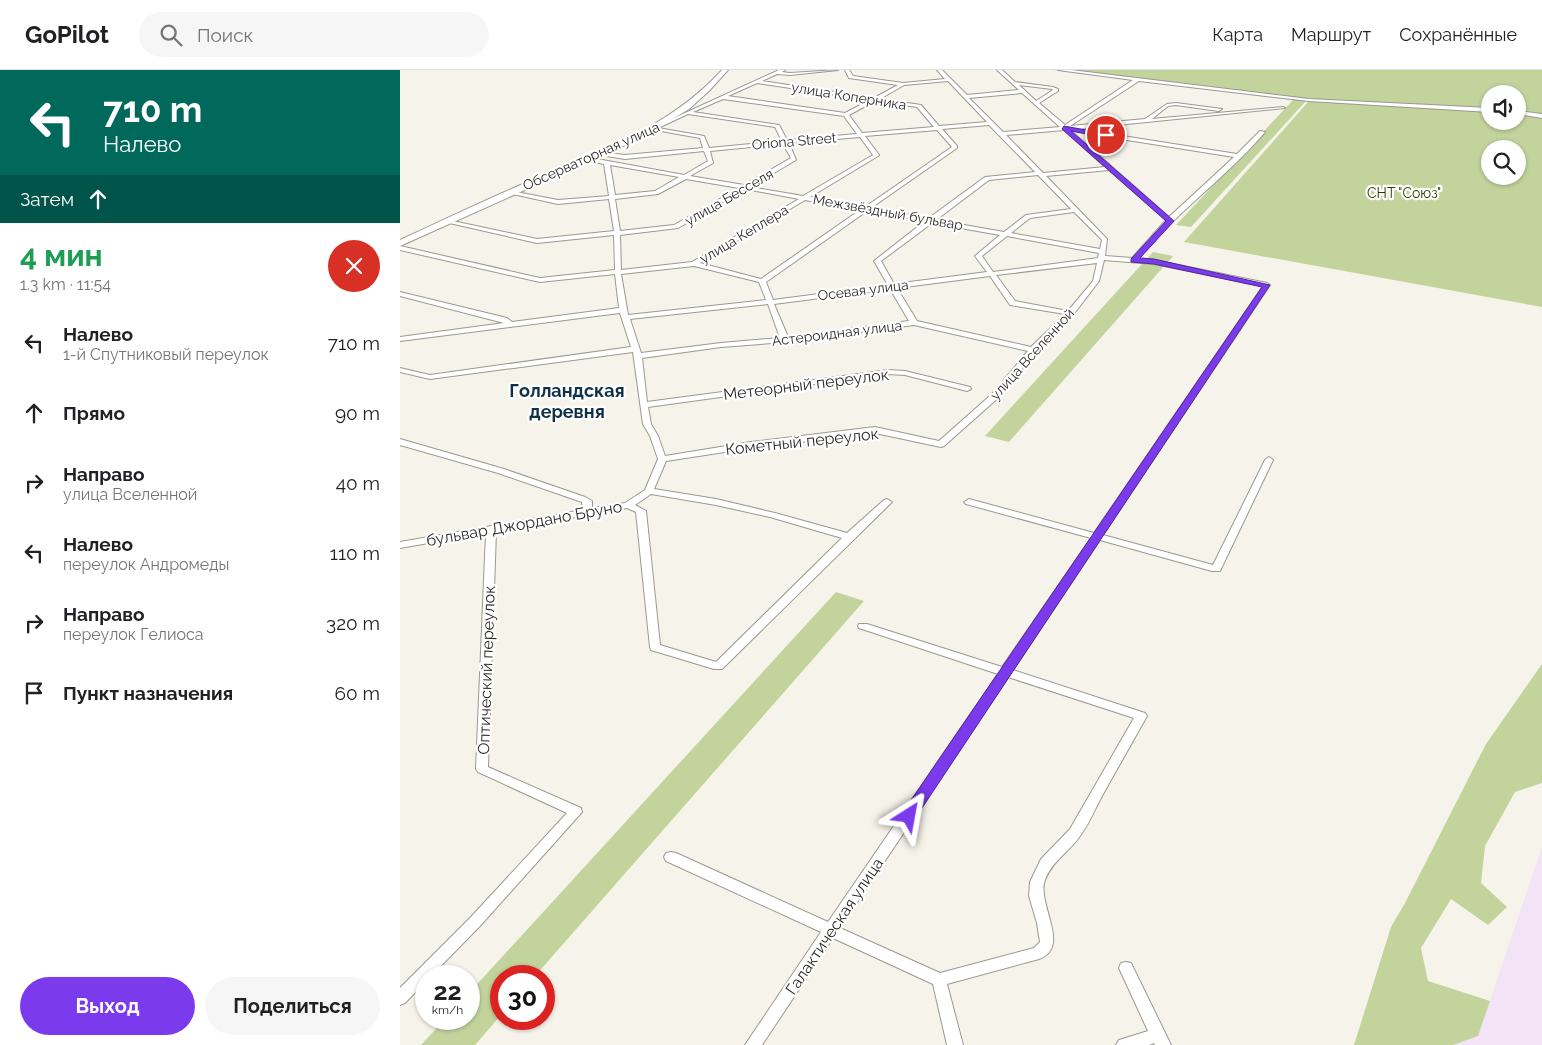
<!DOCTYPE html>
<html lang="ru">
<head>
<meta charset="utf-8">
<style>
  :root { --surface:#fff; --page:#f6f6f6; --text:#202124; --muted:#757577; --line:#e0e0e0; --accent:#7c3aed }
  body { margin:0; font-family:Raleway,sans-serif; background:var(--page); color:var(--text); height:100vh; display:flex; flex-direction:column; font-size:19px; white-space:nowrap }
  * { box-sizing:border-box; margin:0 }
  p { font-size:16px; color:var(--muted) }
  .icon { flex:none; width:28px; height:28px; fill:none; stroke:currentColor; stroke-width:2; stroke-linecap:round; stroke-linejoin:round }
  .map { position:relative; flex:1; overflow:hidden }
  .details { display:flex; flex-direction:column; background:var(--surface); width:400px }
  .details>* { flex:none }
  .guide { background:#00695c; color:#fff; overflow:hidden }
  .controls { position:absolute; left:1081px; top:15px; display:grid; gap:10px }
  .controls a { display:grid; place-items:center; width:45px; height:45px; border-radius:50%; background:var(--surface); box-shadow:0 1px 4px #0004; font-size:25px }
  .speed { position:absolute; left:15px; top:895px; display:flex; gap:10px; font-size:25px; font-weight:700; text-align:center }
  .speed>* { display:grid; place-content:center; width:65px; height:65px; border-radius:50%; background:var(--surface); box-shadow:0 1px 4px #0004; line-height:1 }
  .speed small { font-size:12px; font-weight:400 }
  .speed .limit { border:8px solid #d22; background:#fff; color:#111 }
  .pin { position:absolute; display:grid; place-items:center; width:42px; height:42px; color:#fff; margin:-21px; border:2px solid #fff; border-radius:50%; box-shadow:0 1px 5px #0007 }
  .me { position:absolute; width:55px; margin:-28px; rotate:34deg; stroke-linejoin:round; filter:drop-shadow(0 0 4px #0008) }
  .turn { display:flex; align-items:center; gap:18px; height:105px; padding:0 20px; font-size:22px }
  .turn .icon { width:65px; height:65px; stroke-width:2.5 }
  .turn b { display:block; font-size:35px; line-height:42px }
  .then { display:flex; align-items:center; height:48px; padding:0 20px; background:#0003; gap:10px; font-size:19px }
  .round { display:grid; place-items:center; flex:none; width:52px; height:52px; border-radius:26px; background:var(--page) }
  .head { display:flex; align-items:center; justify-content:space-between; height:85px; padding:0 20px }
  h1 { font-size:30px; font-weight:700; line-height:38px; color:#1e9e55 }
  .cta { display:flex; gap:10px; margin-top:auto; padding:10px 20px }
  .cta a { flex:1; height:58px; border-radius:30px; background:var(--accent); color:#fff; font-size:20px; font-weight:700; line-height:58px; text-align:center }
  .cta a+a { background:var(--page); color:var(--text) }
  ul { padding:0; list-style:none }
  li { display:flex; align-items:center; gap:15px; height:70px; padding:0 20px }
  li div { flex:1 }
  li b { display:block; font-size:19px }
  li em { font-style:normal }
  header { display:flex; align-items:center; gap:30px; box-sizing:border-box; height:70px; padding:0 25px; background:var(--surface); border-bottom:1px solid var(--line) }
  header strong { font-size:24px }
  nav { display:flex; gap:28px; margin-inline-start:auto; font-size:18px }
  .search { width:350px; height:45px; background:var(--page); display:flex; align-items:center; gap:12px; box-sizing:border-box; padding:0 18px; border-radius:28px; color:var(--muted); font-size:19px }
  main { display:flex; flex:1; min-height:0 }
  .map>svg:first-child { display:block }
  .industrial { fill:#f2e3f6 }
  .green { fill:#c2d39c; fill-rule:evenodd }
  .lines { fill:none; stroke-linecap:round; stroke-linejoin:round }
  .minor-casing { stroke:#9b9890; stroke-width:2 }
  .secondary-casing { stroke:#9b9890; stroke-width:2 }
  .minor { fill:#fff; fill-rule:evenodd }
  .secondary { fill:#fff; fill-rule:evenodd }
  .route { fill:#7c3aed; stroke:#51269a }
  .labels { text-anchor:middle; stroke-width:4.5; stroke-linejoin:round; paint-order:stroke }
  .far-street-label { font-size:14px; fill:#2d2c29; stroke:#fff }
  .far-park-label { font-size:14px; fill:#2f3b05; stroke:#fff }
  .street-label { font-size:16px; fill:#2d2c29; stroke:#fff }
  .neighbourhood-label { font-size:18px; font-weight:bold; fill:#0f314a; stroke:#fff }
</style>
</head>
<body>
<header>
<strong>GoPilot</strong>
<div class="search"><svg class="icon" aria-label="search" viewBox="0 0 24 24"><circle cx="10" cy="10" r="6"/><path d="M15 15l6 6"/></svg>Поиск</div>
<nav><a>Карта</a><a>Маршрут</a><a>Сохранённые</a></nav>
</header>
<main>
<section class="details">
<div class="guide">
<div class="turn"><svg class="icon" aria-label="left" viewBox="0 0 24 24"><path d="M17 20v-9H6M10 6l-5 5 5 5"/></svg><div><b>710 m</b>Налево</div></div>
<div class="then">Затем<svg class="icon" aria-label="ahead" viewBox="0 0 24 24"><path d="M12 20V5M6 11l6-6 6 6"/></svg></div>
</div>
<div class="head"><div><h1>4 мин</h1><p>1.3 km · 11:54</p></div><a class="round" style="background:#d93025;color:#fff"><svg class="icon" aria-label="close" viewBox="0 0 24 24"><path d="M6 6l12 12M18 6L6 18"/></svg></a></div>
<ul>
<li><svg class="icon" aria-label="left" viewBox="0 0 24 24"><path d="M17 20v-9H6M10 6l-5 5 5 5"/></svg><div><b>Налево</b><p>1-й Спутниковый переулок</p></div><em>710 m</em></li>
<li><svg class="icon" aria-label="ahead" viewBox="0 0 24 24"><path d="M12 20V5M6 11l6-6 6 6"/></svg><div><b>Прямо</b></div><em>90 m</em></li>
<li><svg class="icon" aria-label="right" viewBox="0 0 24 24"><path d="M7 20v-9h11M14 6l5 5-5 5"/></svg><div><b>Направо</b><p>улица Вселенной</p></div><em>40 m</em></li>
<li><svg class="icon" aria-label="left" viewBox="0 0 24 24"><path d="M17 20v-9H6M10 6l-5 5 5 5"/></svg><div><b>Налево</b><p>переулок Андромеды</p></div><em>110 m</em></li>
<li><svg class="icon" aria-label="right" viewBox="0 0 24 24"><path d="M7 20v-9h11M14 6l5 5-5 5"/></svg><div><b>Направо</b><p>переулок Гелиоса</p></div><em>320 m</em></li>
<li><svg class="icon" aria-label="arrive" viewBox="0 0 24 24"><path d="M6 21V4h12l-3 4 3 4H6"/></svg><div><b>Пункт назначения</b></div><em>60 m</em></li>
</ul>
<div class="cta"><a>Выход</a><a>Поделиться</a></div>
</section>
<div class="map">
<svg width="1142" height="975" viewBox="0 0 1142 975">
  <rect width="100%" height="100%" fill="#f6f3ea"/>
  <!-- industrial -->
  <path class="industrial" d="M1142,777V975H1053L1078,966Z"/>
  <!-- green -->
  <path class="green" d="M653,0H1142V237L784,172L908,32L906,31L791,157L776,155L893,30ZM1090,24H1118V51H1090ZM1090,79H1118V106H1090Z
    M753,182L773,186L609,372L585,366Z
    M436,522L464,531L135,906H101V945L75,975H21L45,949H69V923Z
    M1142,594V713L1115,722L1085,776L1081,813L1107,837L1088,855L1051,829L1021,878L1028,911L1090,931L1078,966L1053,975H954L991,857L1005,833L1086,674Z"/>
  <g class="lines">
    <defs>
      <path id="minor" d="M379,0H385L382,2L390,3L438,0L390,5L377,4L362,11L474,28L498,15L449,8L445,0H449L453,6L503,13L545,9L537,0H542L567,25L619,20L597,0H602L615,12L653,17L658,19V21L639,33L665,55L733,10L658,0H671L909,29L1090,38V42L909,31L739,11L670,56L745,49L767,34L776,33L822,39L819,41L776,35L768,36L752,49L883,37L885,38L678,59L837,84L860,61L865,62C826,108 776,142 738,189L754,190L867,213L870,215L703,465L813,495L865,390L869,387L873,390L820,501H812L700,470L613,600L745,643L747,646C732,673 717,699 702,726C695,739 689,754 680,766C669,782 652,791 645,810C636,833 672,877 639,889L547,914L563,975H547L533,914L433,868L362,975H345L421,862L266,791L264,787L266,783L271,782L276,783L428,852L598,604L459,558L458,556L459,554H467L602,597L691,468L566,434L564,432L569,429L694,463L863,216L754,194L704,190L699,211L673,245L636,282L598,328L544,376L541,377L475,363L351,378L266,391L254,419L316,429L375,443L447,463L484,430L487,429L492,432L322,599H314L251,580L250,577L236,442L227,438L96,461L88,697L181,738L182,742L80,856L31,906H26V911L5,933L0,935V918L70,848L167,743L78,702L76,699L86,463L0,478V472L183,440L182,432L179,431L98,403L0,375V369L104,399L185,427L192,431V438L225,433L245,420L258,389L250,366L243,354L233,282L30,309L0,302V298L30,305L231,277L220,243L0,271V267L104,253L0,226V222L107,248L112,252L219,238L215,204L140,212L0,180V176L140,208L215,200L214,165L137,173L45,152L48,150L137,169L214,161L209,129L158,134L108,123L111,121L158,130L209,126L204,94L184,90L183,89L186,87L284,105L308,91L304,81L225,89L194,84L197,82L225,85L303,78L300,68L250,59ZM548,11L587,52L539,56L521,35L480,29L504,15ZM357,13L470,30L445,43L328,26ZM619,15L652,19L653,20L636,31ZM622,23L660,57L603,62L569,28ZM323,29L444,46L457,64L387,70L379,55L293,42ZM475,31L517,37L534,57L462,63L449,45ZM288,44L375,57L382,71L309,78L304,66L258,58ZM589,55L635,102L585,107L529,148L471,138L557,78V76L542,59ZM669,59H676L674,60L677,62L834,87L769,147ZM537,60L552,77L465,137L410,127L478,86L479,85L465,66ZM664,60L705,97L643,103L606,65ZM460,67L473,85L403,126L350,117L396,90L389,73ZM383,74L391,88L344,115L290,106L313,93L310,81ZM210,95L279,107L255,121L215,125ZM709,100L766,150L732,188L705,186L707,169L646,106ZM638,105L671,139L626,145L604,162L536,150L589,110ZM286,109L339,118L274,155L220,161L215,129L258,124ZM346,119L399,129L292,192L221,200L220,165L278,158ZM405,130L460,140L361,209L300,193ZM467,141L525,151L474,191L488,215L373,230L366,212ZM674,142L702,170L700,179L611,163L630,148ZM532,153L600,165L575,186L587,202L494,214L481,191ZM607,166L699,183L698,188L593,202L582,186ZM697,193L693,211L668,241L615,231L596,205ZM294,196L359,212L366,230L228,245L221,204ZM590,206L610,235L665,244L631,277L517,251L497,218ZM490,219L509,251L388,267L374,234ZM368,234L380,268L321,273L241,283L230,249ZM514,255L628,281L592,324L539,371L475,357L351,372L265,386L258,366L251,354L248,337L488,304L505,305L567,321L571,319L570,317L505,301L488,300L247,332L242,288L321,277L385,272ZM251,424L316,435L370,447L442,468L316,592L260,575L246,441L235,435ZM608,607L734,648L670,759L641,789L630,812L629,826L637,853L640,872L634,878L540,903L440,858Z
        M1118,41L1142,44V48L1118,44Z
        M726,892L731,893L771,975H755L754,973L749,975H716L719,970L748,961L719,898L721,893Z"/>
      <path id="secondary" d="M322,0H328L309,21L289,39L243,67L0,176V170C46,149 92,127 139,107C207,78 271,56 322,0Z"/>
    </defs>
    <!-- minor casing -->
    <use href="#minor" class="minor-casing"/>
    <!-- secondary casing -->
    <use href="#secondary" class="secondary-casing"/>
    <!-- minor -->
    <use href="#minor" class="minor"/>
    <!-- secondary -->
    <use href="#secondary" class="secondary"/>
  </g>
  <!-- route -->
  <path class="route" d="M664,56L708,64L706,67L671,61L774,151L740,188L754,189L870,215L514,750L509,752L503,750L501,746L503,742L862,217L754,194L731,192V189L766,151L662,59Z"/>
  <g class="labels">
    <!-- far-street labels -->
    <g class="far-street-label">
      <text transform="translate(449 26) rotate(9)" y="5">улица Коперника</text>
      <text transform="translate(394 71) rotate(-5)" y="5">Oriona Street</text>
      <text transform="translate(191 86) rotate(-24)" y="5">Обсерваторная улица</text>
      <text transform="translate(329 127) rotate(-30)" y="5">улица Бесселя</text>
      <text transform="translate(488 142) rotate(10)" y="5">Межзвёздный бульвар</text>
      <text transform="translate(344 164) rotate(-31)" y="5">улица Кеплера</text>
      <text transform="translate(463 220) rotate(-7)" y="5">Осевая улица</text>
      <text transform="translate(437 263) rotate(-7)" y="5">Астероидная улица</text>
      <text transform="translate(632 284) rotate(-48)" y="5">улица Вселенной</text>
    </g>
    <!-- far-park labels -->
    <g class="far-park-label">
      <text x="1004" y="128">СНТ "Союз"</text>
    </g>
    <!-- street labels -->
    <g class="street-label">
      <text transform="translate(406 314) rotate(-7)" y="6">Метеорный переулок</text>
      <text transform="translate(402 371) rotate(-6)" y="6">Кометный переулок</text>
      <text transform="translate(124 453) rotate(-10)" y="6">бульвар Джордано Бруно</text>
      <text transform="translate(86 600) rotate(-88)" y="6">Оптический переулок</text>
      <text transform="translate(434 856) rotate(-56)" y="6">Галактическая улица</text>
    </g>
    <!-- neighbourhood labels -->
    <g class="neighbourhood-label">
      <text x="167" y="327">Голландская<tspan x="167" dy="21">деревня</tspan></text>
    </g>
  </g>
</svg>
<div class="controls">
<a><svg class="icon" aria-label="sound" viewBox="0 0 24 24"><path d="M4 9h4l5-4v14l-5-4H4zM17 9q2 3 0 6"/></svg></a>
<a><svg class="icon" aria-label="search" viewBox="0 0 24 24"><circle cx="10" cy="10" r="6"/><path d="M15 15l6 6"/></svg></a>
</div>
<div class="speed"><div>22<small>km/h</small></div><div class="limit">30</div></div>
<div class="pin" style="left:706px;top:65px;background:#d93025"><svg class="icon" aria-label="arrive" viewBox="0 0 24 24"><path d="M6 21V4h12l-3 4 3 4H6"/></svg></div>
<svg class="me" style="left:509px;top:746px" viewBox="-20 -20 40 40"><path d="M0-17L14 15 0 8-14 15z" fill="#7c3aed" stroke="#fff" stroke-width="4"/></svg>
</div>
</main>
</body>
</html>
